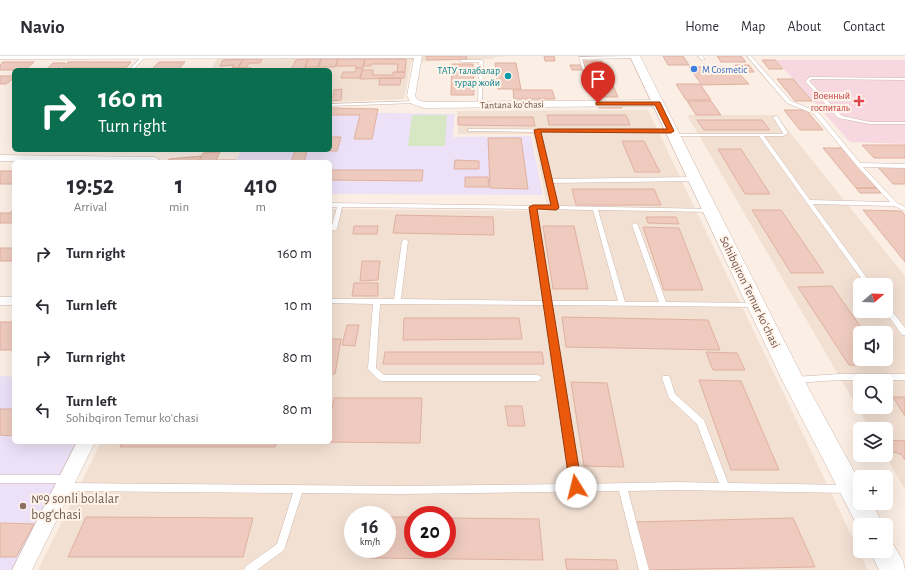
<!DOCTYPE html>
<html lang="en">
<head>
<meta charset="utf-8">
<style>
  :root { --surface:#fff; --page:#f7f7f7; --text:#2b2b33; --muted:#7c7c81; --line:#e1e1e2 }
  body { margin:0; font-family:"Alegreya Sans",sans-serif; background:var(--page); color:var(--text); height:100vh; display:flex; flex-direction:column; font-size:15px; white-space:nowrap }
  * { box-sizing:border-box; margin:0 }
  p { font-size:13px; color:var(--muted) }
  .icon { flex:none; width:22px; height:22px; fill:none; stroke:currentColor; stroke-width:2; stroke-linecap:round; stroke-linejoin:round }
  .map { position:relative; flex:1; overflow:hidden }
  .side { position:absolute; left:12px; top:104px; width:320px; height:284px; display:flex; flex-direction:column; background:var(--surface); border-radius:6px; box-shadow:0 4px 16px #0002 }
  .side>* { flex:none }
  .guide { position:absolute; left:12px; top:12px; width:320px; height:84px; border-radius:6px; box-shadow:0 4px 16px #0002; background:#0b6e4f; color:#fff; overflow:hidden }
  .needle { width:26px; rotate:71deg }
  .controls { position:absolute; left:853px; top:222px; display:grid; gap:8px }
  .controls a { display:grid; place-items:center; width:40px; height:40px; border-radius:6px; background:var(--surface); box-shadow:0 4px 16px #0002; font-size:20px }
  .speed { position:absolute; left:344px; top:450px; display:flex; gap:8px; font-size:20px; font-weight:700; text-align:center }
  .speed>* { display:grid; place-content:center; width:52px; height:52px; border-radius:50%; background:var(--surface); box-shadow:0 4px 16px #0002; line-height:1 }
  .speed small { font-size:10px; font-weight:400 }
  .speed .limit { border:6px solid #d22; background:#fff; color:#111 }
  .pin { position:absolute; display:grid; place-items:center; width:34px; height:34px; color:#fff; margin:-41px -17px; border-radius:50% 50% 50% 0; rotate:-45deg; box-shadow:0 0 4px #0007 }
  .pin .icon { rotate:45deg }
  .me { position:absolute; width:44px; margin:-22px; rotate:351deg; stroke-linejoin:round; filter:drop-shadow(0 0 3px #0008) }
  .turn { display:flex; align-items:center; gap:14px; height:84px; padding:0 20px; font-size:18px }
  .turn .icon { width:52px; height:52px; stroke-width:2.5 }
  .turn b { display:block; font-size:28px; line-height:34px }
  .eta { display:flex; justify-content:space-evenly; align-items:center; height:68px; text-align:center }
  .eta b { font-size:24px; font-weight:600; line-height:28px }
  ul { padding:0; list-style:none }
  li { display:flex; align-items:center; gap:12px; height:52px; padding:0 20px }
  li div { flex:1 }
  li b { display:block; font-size:15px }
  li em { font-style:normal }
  header { display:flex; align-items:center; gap:24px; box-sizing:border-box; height:56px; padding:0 20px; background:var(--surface); border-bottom:1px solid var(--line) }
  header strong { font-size:19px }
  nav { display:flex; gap:22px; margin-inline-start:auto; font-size:14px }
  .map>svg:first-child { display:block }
  .residential { fill:#f2e0d3; fill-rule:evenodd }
  .education { fill:#ece1f7 }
  .medical { fill:#f8d8e0 }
  .green { fill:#d7e7c4 }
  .building { fill:#eecbbe; stroke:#e0b09f }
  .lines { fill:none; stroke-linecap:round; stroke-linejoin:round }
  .lane-casing { stroke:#ceb8af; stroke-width:1 }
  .street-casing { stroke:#ceb8af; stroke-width:1 }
  .secondary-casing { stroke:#d0b7ac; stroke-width:1 }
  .lane { fill:#fff; fill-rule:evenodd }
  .street { fill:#fff; fill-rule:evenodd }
  .secondary { fill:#fff; fill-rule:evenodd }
  .route { fill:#ea580c; stroke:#983908 }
  .shop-dot { fill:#3f7fe0; stroke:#fef4ea; stroke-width:1.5 }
  .culture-dot { fill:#0f9aa8; stroke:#fef4ea; stroke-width:1.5 }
  .health-dot { fill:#e0444e; stroke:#fef4ea; stroke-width:1.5 }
  .education-dot { fill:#8d6e63; stroke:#fef4ea; stroke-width:1.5 }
  .labels { text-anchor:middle; stroke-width:4; stroke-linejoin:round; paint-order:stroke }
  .far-shop-label { font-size:10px; fill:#366cbe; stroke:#fef4ea; text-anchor:start }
  .far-culture-label { font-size:10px; fill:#0d838f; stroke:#fef4ea; text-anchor:end }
  .far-health-label { font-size:10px; fill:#be3a42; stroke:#fef4ea; text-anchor:end }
  .far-street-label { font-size:10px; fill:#72544c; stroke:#fef4ea }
  .street-label { font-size:12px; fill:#72544c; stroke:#fef4ea }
  .near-education-label { font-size:14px; fill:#785e54; stroke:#fef4ea; text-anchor:start }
</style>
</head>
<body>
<header>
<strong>Navio</strong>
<nav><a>Home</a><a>Map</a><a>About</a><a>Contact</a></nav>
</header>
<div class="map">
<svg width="905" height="514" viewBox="0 0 905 514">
  <rect width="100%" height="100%" fill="#fbefe5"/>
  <!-- residential -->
  <path class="residential" d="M219,0H507L494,1V3L411,6L404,43L330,46V14H210Z
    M648,54L868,514H38L101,386H330V153L548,155L533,78H458L457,55ZM353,459H387V493H353ZM413,459H447V493H413Z
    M687,59H776L905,220V434L885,399L886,373H870ZM860,229H886V255H860ZM860,277H886V303H860ZM860,325H886V351H860Z"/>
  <!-- education -->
  <path class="education" d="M330,56L455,58L453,81L531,80L543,139L330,138V106H235L242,94H330Z
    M0,320L14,321V386H81L12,514H0Z"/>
  <!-- medical -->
  <path class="medical" d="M776,4H905V88L850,86Z"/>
  <!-- green -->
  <path class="green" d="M412,59H447L445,90H408Z"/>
  <!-- building -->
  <path class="building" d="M426,0H466L467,3L427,4Z
    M544,0H554L555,5H545Z
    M663,0H683L689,9H668Z
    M717,0H741L746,6H721Z
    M243,3L238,12H232L234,9L220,10L223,4Z
    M243,3H262L260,7H249L246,12H238Z
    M308,3L304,14H291L296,4Z
    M308,3H321L318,11H305Z
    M321,3H338L335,11H318Z
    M338,3H365L363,12H356V10H336Z
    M365,3H406L405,16H397L398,8H371V10H363Z
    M762,4H775L783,13H769Z
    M583,5H602L618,41H597Z
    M3,6H34L25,14H0V9Z
    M68,6H131L126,12H62Z
    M159,6H185L178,14H151Z
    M53,7H65L58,13H47Z
    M495,7H516L521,33H498Z
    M452,8H473L474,39H451Z
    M570,9H580L582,14H572Z
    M735,9H749L754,16H740Z
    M689,11H733L749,28L702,29Z
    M232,12H252L251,14H231Z
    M356,12H363L360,22H341L343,16H355Z
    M362,14H373V19H393V16H405L404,22L360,23Z
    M0,20H14V22L6,28H0Z
    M380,22H401L400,29H379Z
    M777,23H793L812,45H795Z
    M676,28H700L711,44H686Z
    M342,33L341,44L330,45V41H333L334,34Z
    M513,34H552L555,43H514Z
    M687,45H711L721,59H696Z
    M597,48H620L622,52H599Z
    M330,52L378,53L372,83H354L360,59H330Z
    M784,54H806L823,74H800Z
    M547,59H626L630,69H549Z
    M458,61H533L535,70L458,69Z
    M697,64H762L770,74H704Z
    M330,81H341L337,95H307L304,106H291L295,95H262L330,94Z
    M488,82H521L528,133L490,132Z
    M622,85H644L660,116H635Z
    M862,89H905V102H874Z
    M823,92H842L877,132H856Z
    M718,93H741L770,138H745Z
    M220,96L216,104H236L235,106H199L203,97Z
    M201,100L199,106H168L169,103Z
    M455,104L479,105V113H454Z
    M877,110H905V128H893Z
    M330,114H423L422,125L330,124Z
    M0,115H14V128H0Z
    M465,121H488L489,131H465Z
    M856,132H877L881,137H860Z
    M572,133H654L661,149H576Z
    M14,153V167H0V157H10Z
    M752,154H781L824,217H791Z
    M863,154L901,155L905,159V206Z
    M396,159L493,161L494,179L393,177Z
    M646,161H676L679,168L648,167Z
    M354,170H378L377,178H353Z
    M543,170H574L588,233H553Z
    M643,171L679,172L703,234H664Z
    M0,192H14V205H0Z
    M362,205H380L378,224L360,225Z
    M354,227H378V240H352Z
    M832,230L865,277H860V303H884L888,309H849L798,231Z
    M562,261L708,264L720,294L566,291Z
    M404,262H519L522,283L403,284Z
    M0,266H14V294H0Z
    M347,269H359L355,290L342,289Z
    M330,283H341L335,318H330Z
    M385,296H542L544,308H383Z
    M706,296L737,297L745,314H713Z
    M699,324L741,325L779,414H731Z
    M571,326L607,327L624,411L584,410Z
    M893,341H905V360Z
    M334,342H422L420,387L325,386H330V362Z
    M505,350H522L525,370H508Z
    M0,353H14V380L0,379Z
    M886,384L905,385V404L901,398L888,395L886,393Z
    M122,386H276L275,391H120Z
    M86,461L253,462L243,501H68Z
    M387,461H413V493H447V462L539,463L543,504L369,502L370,493H387Z
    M793,462L815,511L646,514L634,466Z
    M0,467L34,468L16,501H0Z
    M565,503L616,504L618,514H567Z"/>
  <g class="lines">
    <defs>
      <path id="lane" d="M142,0L145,1L133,14H129Z
        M636,0L637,1L635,2L582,3L593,36L589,37L579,1Z
        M698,0H702L705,3L702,4Z
        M747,0H751L791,45L818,56L860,107L905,108V112L863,111L897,147L905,151V155L894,150L813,148L872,229H866L759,80H673L671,79L673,78H782L783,77L773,61L777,60L788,77L783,80H764L810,144L890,146L857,110L814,58L787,47Z
        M461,4H481L483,5L482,49L478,48L479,6H462L460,5Z
        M810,21L905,22V24L812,23L809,25L842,60L870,66H905V68H870L838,62L806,26V24Z
        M415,45H417V47L330,50V48Z
        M468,73L673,74V76H541L552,123L694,121L697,123L694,125L553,127L558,150L712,153V155L710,156L598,154L625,246H659L632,169L635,167L638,169L666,246L756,247L759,249L756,251L552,249L580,428L679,426L719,427L697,368L669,342L662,322L663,320H669L670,322L675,338L704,364L728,427L847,429L850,430L852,433L850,436L847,437L679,434L628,435L649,514H639L619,435L400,438L302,437L284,494L257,514H244L245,511L277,488L293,437L64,435L61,434L59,431L61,428L64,427L400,430L571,428L545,249L380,248L376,312L384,319H537L540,320L541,322L540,324L537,325H382L379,324L368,313L373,248L330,247V243H394L402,185L405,183L408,185L401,243L544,245L530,153L342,151L337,173L334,175L331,173L337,151H330V147L553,150L536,76L470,75H468ZM536,153L593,154L618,245H551Z
        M886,250H888L905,272V279H902L885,255H886Z
        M839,318H905V324H839L795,327L792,326L791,324L792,322L795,321Z
        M0,419H67L70,420L71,423L70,426L67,427H0Z"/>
      <path id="street" d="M0,0H422L415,40L418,44L425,46L657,44L661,47L657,50L424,52L412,48L407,40L414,2L0,3Z
        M0,99L155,101L160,104L159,106L0,105Z
        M0,241H14V249H0Z
        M77,386H95L32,514H12Z"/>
      <path id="secondary" d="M630,0H640L804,324L860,426V447H872L883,469H860V475L782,324Z
        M886,484L892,486L903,505L905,514H879L870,495H886Z"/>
    </defs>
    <!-- lane casing -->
    <use href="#lane" class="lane-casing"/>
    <!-- street casing -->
    <use href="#street" class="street-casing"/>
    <!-- secondary casing -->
    <use href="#secondary" class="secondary-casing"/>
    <!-- lane -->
    <use href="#lane" class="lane"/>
    <!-- street -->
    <use href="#street" class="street"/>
    <!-- secondary -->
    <use href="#secondary" class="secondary"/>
  </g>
  <!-- route -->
  <path class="route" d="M596,46H660L674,75L671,77L541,76L559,152L556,154L537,153L582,431L580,435L576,436L572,435L570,431L529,151L533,149H551L534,74L538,73H667L655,49H596Z"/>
  <!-- markers -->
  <circle class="shop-dot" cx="694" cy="13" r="4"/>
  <circle class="culture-dot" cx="508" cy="20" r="4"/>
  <path class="health-dot" d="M857 39h4v4h4v4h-4v4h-4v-4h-4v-4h4z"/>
  <circle class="education-dot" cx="23" cy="450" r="4"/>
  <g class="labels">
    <!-- far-shop labels -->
    <g class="far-shop-label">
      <text x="702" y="17">M Cosmetic</text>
    </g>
    <!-- far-culture labels -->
    <g class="far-culture-label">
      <text x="500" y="18">ТАТУ талабалар<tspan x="500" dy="12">турар жойи</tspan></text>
    </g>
    <!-- far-health labels -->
    <g class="far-health-label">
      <text x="850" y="43">Военный<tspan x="850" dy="12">госпиталь</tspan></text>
    </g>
    <!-- far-street labels -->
    <g class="far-street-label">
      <text transform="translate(512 48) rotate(-1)" y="4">Tantana koʻchasi</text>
    </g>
    <!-- street labels -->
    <g class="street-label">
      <text transform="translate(750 236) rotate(64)" y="4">Sohibqiron Temur koʻchasi</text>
    </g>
    <!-- near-education labels -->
    <g class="near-education-label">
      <text x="31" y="447">№9 sonli bolalar<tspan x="31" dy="16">bog‘chasi</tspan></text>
    </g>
  </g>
</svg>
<div class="controls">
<a><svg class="needle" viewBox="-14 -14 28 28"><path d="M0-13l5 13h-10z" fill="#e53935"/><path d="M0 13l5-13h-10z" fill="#7c7c81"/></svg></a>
<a><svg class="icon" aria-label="sound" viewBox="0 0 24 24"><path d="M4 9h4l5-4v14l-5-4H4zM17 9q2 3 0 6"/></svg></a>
<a><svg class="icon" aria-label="search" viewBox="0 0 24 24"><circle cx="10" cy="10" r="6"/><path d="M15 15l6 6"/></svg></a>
<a><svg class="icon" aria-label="layers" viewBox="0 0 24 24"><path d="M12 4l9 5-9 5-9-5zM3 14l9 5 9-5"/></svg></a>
<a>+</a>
<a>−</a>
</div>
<div class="speed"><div>16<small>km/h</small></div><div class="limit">20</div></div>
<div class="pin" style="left:598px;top:47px;background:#d93025"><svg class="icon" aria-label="arrive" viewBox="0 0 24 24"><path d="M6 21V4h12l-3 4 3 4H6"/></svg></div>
<svg class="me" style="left:576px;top:431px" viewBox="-20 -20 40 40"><circle r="19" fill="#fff"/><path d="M0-13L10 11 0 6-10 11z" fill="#ea580c"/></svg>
<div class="guide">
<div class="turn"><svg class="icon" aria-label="right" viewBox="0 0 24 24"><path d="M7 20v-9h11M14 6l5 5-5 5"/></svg><div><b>160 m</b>Turn right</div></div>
</div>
<section class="side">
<div class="eta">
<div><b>19:52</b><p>Arrival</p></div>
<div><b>1</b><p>min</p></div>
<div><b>410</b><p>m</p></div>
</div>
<ul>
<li><svg class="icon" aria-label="right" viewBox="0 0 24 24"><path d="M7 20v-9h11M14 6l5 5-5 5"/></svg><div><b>Turn right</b></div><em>160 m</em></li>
<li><svg class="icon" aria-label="left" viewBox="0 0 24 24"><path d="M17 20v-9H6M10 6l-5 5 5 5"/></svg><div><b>Turn left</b></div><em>10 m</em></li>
<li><svg class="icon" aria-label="right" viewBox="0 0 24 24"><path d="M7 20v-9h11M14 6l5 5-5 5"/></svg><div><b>Turn right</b></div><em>80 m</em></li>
<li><svg class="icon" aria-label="left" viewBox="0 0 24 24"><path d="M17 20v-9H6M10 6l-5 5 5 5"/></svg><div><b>Turn left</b><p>Sohibqiron Temur koʻchasi</p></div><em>80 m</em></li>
</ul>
</section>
</div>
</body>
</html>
